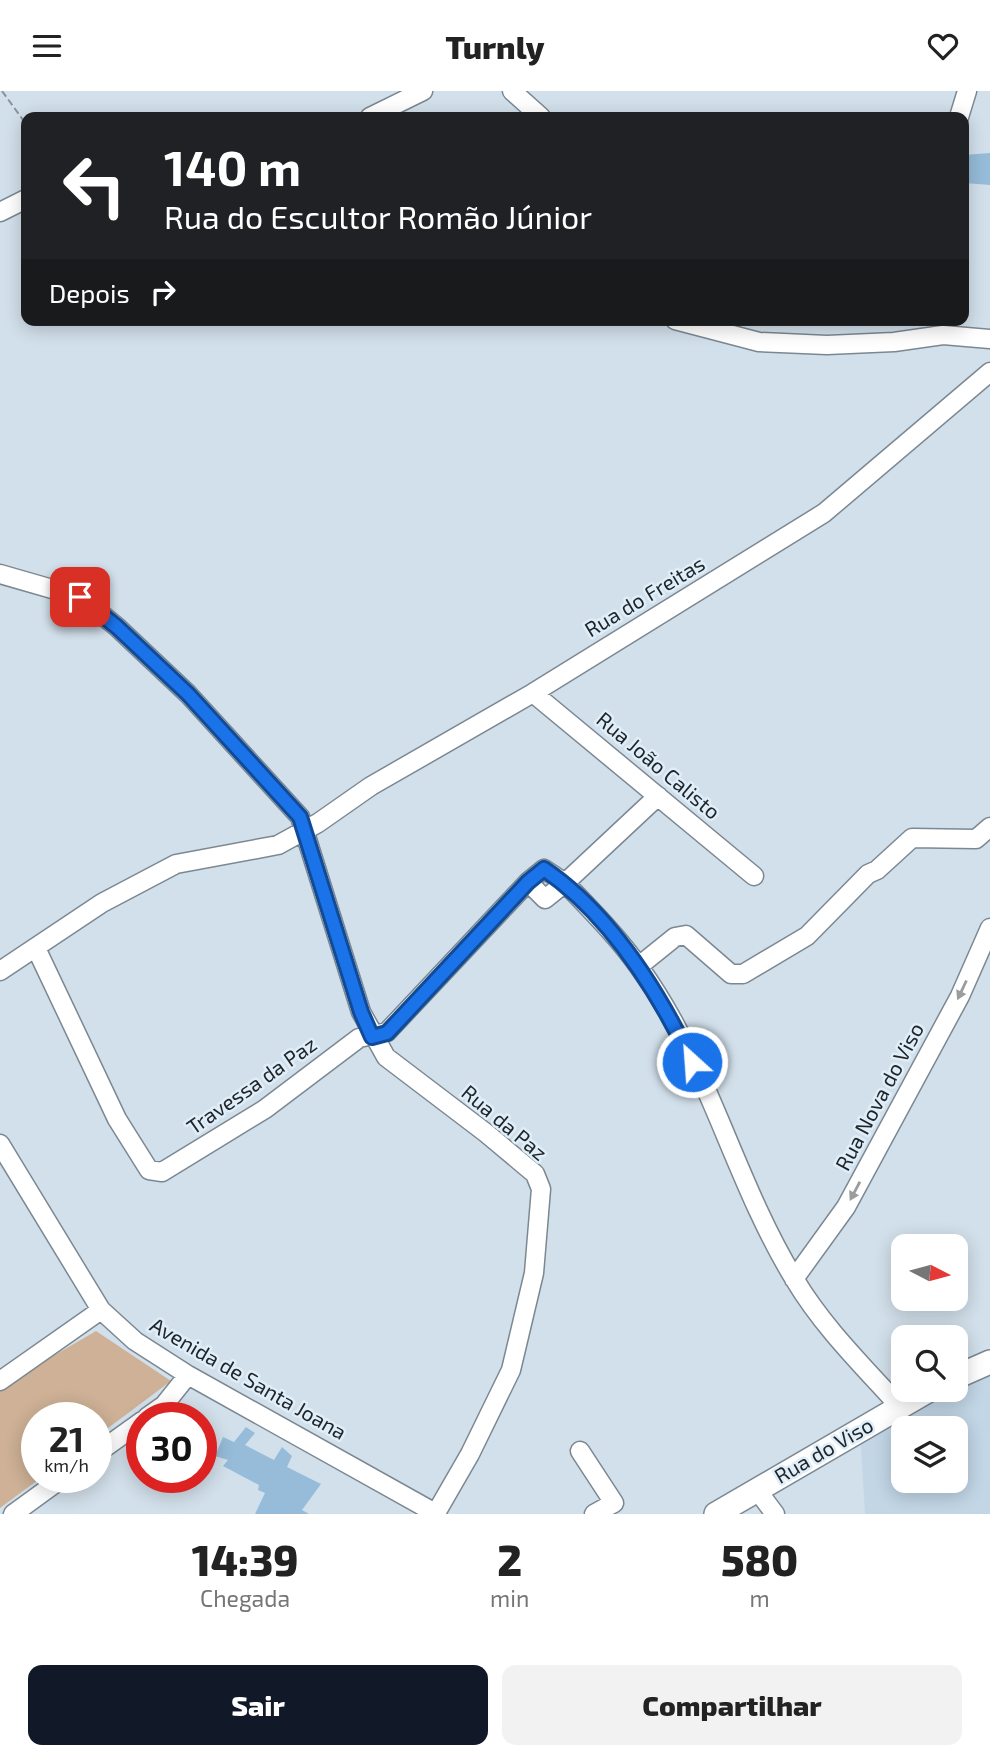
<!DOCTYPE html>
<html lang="pt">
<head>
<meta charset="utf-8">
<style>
  :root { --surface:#fff; --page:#f2f2f2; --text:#222; --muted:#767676; --accent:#111827 }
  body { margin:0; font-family:"Exo 2",sans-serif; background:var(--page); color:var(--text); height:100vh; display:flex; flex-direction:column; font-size:26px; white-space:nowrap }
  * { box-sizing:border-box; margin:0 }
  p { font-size:23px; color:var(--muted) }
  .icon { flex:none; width:38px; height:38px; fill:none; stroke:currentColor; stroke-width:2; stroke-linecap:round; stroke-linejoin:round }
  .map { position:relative; height:1423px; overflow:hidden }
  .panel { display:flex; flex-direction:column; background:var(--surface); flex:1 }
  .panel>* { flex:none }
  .guide { position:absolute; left:21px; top:21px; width:948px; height:214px; border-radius:14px; box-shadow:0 4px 18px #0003; background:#202124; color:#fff; overflow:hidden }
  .needle { width:46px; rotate:96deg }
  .controls { position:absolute; left:891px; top:1143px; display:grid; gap:14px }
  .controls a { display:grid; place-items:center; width:77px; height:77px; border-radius:14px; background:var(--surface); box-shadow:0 4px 18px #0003; font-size:35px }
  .speed { position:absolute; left:21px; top:1311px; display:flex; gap:14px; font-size:35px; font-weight:700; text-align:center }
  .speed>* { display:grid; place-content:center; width:91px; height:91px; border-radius:50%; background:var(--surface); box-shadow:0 4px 18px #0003; line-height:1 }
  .speed small { font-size:18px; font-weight:400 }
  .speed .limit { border:10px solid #d22; background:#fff; color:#111 }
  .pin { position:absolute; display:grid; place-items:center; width:60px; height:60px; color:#fff; margin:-30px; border-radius:14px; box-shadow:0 4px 10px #0006 }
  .me { position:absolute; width:77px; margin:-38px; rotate:334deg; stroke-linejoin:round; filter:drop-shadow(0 0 5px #0008) }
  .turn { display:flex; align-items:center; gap:24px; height:147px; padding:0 28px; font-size:32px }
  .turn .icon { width:91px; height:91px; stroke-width:2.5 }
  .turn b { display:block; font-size:49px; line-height:60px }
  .then { display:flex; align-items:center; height:66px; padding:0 28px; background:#0003; gap:14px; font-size:26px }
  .eta { display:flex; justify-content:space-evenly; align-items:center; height:119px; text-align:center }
  .eta b { font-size:42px; font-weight:800; line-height:49px }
  .action { display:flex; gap:14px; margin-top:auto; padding:14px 28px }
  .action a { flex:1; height:80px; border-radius:14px; background:var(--accent); color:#fff; font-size:28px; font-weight:800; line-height:80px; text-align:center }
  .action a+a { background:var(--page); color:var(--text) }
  header { display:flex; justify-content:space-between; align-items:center; height:91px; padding:0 28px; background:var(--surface); font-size:32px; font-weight:800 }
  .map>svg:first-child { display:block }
  .built { fill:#c2d6e6; fill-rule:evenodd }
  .green { fill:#ceb196 }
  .building { fill:#96bcd9 }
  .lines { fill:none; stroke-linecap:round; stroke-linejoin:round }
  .minor-casing { stroke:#7b8892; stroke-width:21 }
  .major-casing { stroke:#7b8892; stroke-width:26 }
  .path { stroke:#88939b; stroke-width:2; stroke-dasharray:7 3.5; stroke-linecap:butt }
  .minor { stroke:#fff; stroke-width:18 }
  .major { stroke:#fff; stroke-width:23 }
  .oneway { fill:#9a9c9e }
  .route-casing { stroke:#114b97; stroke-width:18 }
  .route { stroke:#1a73e8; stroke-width:12 }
  .labels { text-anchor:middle; stroke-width:5; stroke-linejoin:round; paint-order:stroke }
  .street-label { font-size:21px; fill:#1e2428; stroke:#dfeef9 }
</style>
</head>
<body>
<header><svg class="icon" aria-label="menu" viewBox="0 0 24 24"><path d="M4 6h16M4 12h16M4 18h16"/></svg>Turnly<svg class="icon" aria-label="heart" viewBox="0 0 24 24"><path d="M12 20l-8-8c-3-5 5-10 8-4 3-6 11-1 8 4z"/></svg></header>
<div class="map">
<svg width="990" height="1423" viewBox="0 0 990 1423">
  <rect width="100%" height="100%" fill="#d2e0eb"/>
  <!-- built -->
  <path class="built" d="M990,1270V1423H865L860,1339L933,1299L956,1298V1286ZM903,1337H956V1390H903Z"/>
  <!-- green -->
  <path class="green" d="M96,1240L171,1290L96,1346V1326H37V1386H42L0,1417V1296Z"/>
  <!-- building -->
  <path class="building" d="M990,62V94L964,92V64Z
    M246,1336L255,1342L245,1354L274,1369L282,1356L292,1365L287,1376L321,1393L302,1419L309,1423H255L265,1402L258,1399L259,1394L223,1375L228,1369L215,1365L223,1346L234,1351Z"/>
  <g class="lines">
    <defs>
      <path id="minor" d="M512,0L541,26
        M370,26L423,0
        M959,26L967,0
        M0,121L26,108
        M675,229L759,251L827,254L894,251L943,244L990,248
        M0,483L80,506L117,536L188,603L300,726L361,921L386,966L486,1042L535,1083L541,1098L534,1182L511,1279L470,1363L436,1422
        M533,602L754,785
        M658,705L565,792C590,818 618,846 639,876C708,970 734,1090 795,1189C823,1236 864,1276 900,1316
        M36,857L117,1028L149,1079L162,1081L265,1018L359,947L387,941L528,791L544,778L565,792L545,808L528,791
        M639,875L675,846L686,844L731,883H743L807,845L868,783L877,779L912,747L976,748L990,736
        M0,880L102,812L176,773L278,754L318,732L371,695L533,602L824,422L990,281
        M0,1053L101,1219L135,1250L188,1284L437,1423
        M794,1188L846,1116L960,905L990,837
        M0,1290L101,1219
        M147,1326L164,1314L188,1284
        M580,1360L614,1412L594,1423
        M96,1363L142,1330
        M757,1399L775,1423
        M13,1423L64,1386"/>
      <path id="major" d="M956,1286L990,1271
        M716,1423L931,1298"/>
    </defs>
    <!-- minor casing -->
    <use href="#minor" class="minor-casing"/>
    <!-- major casing -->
    <use href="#major" class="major-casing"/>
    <!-- path -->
    <path class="path" d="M2,0L26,33"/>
    <!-- minor -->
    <use href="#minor" class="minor"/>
    <!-- major -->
    <use href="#major" class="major"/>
  </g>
  <!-- one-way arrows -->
  <defs><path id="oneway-solid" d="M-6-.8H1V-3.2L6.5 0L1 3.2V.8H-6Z" transform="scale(1.75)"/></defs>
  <g class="oneway">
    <use href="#oneway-solid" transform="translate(962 899) rotate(115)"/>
    <use href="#oneway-solid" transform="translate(855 1100) rotate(118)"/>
  </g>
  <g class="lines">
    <defs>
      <path id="route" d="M80,506L117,536L188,603L300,726L361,921L372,946L387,942L528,791L544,778C610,823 658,900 692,971"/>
    </defs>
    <!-- route casing -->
    <use href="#route" class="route-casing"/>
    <!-- route -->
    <use href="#route" class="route"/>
  </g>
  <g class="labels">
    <!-- street labels -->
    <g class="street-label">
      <text transform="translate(645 506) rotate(-31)" y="7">Rua do Freitas</text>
      <text transform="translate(658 675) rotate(40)" y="7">Rua João Calisto</text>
      <text transform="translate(252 995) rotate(-35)" y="7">Travessa da Paz</text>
      <text transform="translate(880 1006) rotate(-62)" y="7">Rua Nova do Viso</text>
      <text transform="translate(504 1032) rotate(40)" y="7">Rua da Paz</text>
      <text transform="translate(248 1288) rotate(30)" y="7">Avenida de Santa Joana</text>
      <text transform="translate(824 1360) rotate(-30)" y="7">Rua do Viso</text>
    </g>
  </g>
</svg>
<div class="controls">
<a><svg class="needle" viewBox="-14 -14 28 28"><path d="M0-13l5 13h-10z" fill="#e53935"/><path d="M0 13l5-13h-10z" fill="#767676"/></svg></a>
<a><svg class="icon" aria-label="search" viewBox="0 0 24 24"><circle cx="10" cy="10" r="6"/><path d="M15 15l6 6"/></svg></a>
<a><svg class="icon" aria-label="layers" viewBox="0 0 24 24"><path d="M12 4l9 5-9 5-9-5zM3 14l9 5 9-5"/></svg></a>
</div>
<div class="speed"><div>21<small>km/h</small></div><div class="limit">30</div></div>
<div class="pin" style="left:80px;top:506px;background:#d93025"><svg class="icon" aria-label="arrive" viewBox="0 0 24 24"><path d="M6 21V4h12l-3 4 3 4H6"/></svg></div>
<svg class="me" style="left:692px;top:971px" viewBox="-20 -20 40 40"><circle r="17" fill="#1a73e8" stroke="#fff" stroke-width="3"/><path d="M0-11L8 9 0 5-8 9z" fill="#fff"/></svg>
<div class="guide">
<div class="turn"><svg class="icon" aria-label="left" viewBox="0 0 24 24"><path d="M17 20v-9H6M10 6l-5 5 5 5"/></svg><div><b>140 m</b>Rua do Escultor Romão Júnior</div></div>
<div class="then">Depois<svg class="icon" aria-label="right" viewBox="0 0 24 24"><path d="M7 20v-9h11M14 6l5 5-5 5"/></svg></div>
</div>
</div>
<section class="panel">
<div class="eta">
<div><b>14:39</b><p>Chegada</p></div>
<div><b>2</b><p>min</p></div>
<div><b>580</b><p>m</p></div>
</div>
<div class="action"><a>Sair</a><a>Compartilhar</a></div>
</section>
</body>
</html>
